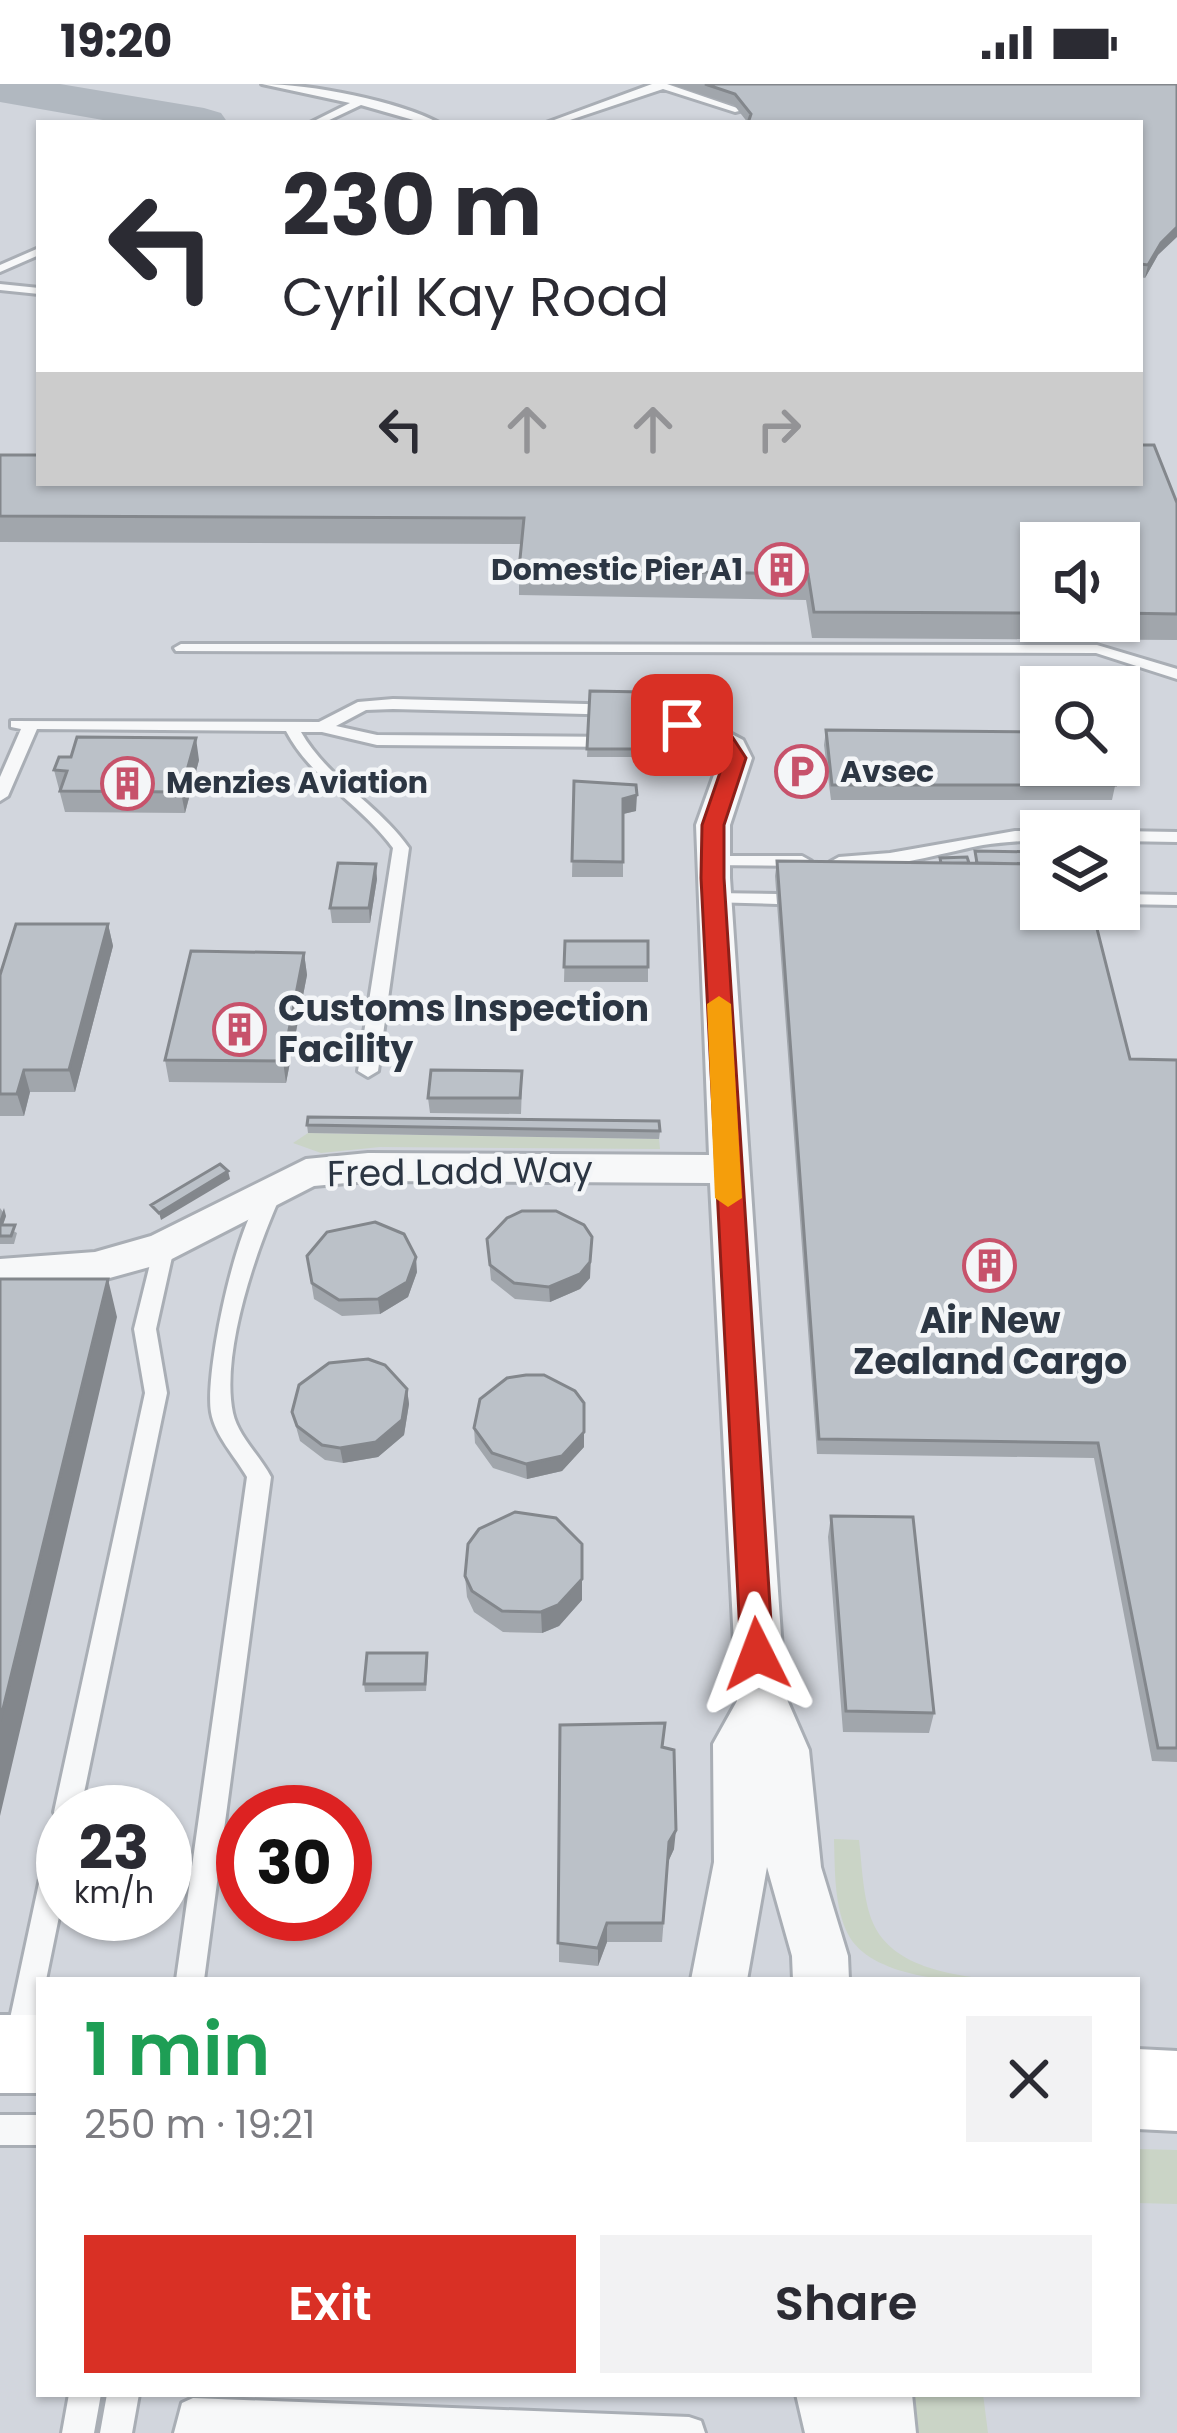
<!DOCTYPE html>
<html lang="en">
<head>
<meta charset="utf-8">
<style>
  :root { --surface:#fff; --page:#f2f2f3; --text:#2b2b33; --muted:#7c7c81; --accent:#d93025 }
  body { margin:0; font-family:Poppins,sans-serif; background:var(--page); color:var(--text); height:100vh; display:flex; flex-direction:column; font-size:45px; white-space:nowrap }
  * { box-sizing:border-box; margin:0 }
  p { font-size:39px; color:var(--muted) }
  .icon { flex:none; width:66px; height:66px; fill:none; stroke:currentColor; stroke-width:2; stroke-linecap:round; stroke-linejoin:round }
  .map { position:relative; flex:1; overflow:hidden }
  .sheet { position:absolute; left:36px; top:1893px; width:1104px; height:420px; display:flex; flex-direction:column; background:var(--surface); border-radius:0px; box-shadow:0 3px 9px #0004 }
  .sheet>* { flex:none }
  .guide { position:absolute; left:36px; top:36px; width:1107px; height:366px; border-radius:0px; box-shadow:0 3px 9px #0004; background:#fff; color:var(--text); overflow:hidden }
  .buttons { position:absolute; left:1020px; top:438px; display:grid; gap:24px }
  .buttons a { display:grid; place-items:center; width:120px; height:120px; border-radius:0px; background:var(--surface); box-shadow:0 3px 9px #0004; font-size:60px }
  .speed { position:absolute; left:36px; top:1701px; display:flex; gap:24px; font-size:60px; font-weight:700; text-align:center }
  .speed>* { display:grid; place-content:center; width:156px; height:156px; border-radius:50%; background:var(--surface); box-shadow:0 3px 9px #0004; line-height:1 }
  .speed small { font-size:30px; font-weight:400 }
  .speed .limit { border:18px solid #d22; background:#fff; color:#111 }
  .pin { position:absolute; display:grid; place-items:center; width:102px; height:102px; color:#fff; margin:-51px; border-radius:24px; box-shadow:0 6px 18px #0006 }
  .me { position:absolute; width:132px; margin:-66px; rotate:357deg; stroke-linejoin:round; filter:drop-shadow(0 0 9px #0008) }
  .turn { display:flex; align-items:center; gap:42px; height:252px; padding:0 48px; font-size:54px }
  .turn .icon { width:156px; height:156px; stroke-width:2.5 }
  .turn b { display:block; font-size:84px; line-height:102px }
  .lanes { display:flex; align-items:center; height:114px; padding:0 48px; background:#0003; justify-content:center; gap:60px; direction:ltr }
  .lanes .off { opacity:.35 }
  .round { display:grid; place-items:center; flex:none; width:126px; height:126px; border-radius:0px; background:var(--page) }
  .overview { display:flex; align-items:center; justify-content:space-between; height:204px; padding:0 48px }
  h1 { font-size:72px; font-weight:600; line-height:90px; color:#1e9e55 }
  .action { display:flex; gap:24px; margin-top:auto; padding:24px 48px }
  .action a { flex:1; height:138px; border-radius:0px; background:var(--accent); color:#fff; font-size:48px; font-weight:600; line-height:138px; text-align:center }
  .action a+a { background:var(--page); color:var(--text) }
  .status { display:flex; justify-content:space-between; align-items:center; height:84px; padding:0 60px; background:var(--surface); direction:ltr }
  .status svg { height:33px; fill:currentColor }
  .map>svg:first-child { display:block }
  .built { fill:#d2d6dd; fill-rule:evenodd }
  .green { fill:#cad4c6 }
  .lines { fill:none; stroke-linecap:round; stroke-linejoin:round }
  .taxiway { fill:#b1b8c0; fill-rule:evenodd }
  .lane-casing { stroke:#a9aeb5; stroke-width:6 }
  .street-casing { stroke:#a9aeb5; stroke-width:6 }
  .secondary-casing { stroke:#a9aeb5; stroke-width:6 }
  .lane { fill:#f7f8f9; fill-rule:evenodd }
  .street { fill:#f7f8f9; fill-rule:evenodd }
  .secondary { fill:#fff; fill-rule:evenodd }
  .wall { fill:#a1a6ac; fill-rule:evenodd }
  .shaded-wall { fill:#83878c }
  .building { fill:#bbc1c8; stroke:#83878c; stroke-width:3 }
  .route { fill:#d93025; stroke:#8d1f18; stroke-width:3 }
  .slow { fill:#f59e0b }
  .labels { text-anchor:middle; stroke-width:9; stroke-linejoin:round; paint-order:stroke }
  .far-poi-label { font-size:30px; font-weight:bold; fill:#2c3643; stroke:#f4f6f8; text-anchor:start }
  .poi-label { font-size:36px; font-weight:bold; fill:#2c3643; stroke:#f4f6f8; text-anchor:start }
  .street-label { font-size:36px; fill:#2c3643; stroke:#f4f6f8 }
</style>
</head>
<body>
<div class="status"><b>19:20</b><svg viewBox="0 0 49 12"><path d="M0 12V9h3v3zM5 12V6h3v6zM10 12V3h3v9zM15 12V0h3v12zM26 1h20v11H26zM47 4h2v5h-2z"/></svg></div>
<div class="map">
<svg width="1177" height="2349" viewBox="0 0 1177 2349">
  <rect width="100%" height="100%" fill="#e4e7eb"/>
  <!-- built -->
  <path class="built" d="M0,0H1177V2349H0ZM39,39H1140V399H39ZM1041,459H1119V537H1041ZM1041,603H1119V681H1041ZM1041,747H1119V825H1041ZM63,1728H165V1830H63ZM243,1728H345V1830H243ZM39,1896H1137V2310H39Z"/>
  <!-- green -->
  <path class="green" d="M308,1049L659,1055L660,1065L380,1063L321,1069L293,1059Z
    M834,1755L859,1756C862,1781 863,1816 873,1839C905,1913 1057,1894 1125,1896C1060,1896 876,1918 846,1846C834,1818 835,1785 834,1755Z
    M1137,2065L1177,2066V2120L1137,2119Z
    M914,2310H983L988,2349H917Z"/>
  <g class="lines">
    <!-- taxiway -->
    <path class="taxiway" d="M0,0H60L204,24L221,29L228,39H120L0,18Z"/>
    <defs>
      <path id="lane" d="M262,0C310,0 398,17 439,39H424L361,21L323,39H310L350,19Z
        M652,0H667L743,26L735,28L663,5L561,39H546Z
        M39,164V171L0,188V181Z
        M0,200L39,204V210L0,206Z
        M181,560L1097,561L1177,585V595L1096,569L176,567L174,564Z
        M393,615L624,621L689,641L620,663L377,661L322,648H301C328,695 378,720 409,764L378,987L368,993L358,987L393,764C361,720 312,696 286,647L37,645L8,712L0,717V693L21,645L11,643V637L319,638L358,618ZM393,625L624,631L663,641L619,653L377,651L336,642L366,626Z
        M1015,747H1045H1041V756C1021,757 1002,758 983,761C949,767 857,795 830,778L839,773L890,769Z
        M1119,747L1177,748V758L1119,757Z
        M712,772H802L811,777L802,782L706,781L703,777Z
        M714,809L777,810L786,815L777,820L708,818V810Z
        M1119,810L1177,811V821L1119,820Z
        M274,1097L284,1104C258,1160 220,1267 233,1329C238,1352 260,1372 271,1393L204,1896H176L247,1393C235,1372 215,1352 211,1328C204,1288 240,1113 274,1097Z
        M164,1156L174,1164L156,1245L167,1309L80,1728H63V1813L46,1896H39C39,1921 39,1945 29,1968L19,1972L9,1968L5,1958L50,1748L54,1739L59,1737L54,1728L145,1309L134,1245L154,1164Z
        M0,2031H39V2061H0Z
        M69,2310H101L94,2349H62Z
        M107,2310H139L132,2349H100Z
        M193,2314L689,2333L701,2337L705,2349H174L182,2319Z"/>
      <path id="street" d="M705,636L743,656L752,674L730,741V794L785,1611L809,1666L821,1783L848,1872L849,1896H793L792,1872L767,1783L747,1896H691L714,1778L713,1660L737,1617L710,1099L368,1097L314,1102L164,1179L95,1198L0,1207V1175L95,1168L151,1152L306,1075L368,1069L709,1071L696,741L720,674L689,645Z
        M796,2310H912L916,2349H805Z"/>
      <path id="secondary" d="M0,1931H39V2009H0Z
        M1137,1965L1177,1967V2047L1137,2045Z"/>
    </defs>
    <!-- lane casing -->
    <use href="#lane" class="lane-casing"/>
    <!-- street casing -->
    <use href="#street" class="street-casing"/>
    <!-- secondary casing -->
    <use href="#secondary" class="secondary-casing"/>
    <!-- lane -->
    <use href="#lane" class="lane"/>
    <!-- street -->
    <use href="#street" class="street"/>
    <!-- secondary -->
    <use href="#secondary" class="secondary"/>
  </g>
  <!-- wall -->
  <path class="wall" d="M670,0H1177L1158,171L1145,194L1140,193V39H748L734,21Z
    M0,371L1177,419V556L812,554L806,516L519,511V485L521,460L0,458ZM1041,459H1119V537H1041Z
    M590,607L644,608V673H587Z
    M826,646L1130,687L1127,702H1115L1112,716H831L824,661Z
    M199,676L185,729L65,728L54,686Z
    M574,697L636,727L623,730V793H572Z
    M975,767L1130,975L1177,976V1678L1152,1677L1094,1374L817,1370L775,792L777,777L939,779L940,774L975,779Z
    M377,795L370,839H332L330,824Z
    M108,840L113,862L75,1008H30L24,1032H0V891Z
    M565,857H648V898H564Z
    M304,869L307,891L286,999L169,998L165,976Z
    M522,1002L521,1030L430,1029L428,1014Z
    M307,1041L660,1047L659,1055L308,1049Z
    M0,1124L6,1132L3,1141L17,1149L14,1160H0Z
    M487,1155L590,1194L580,1205L550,1218L515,1215L491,1196Z
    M307,1172L417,1188L408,1213L380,1230L342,1232L314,1215Z
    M407,1305L409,1320L404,1351L378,1373L343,1379L325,1376L300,1357L292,1328Z
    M474,1344L584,1363L562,1387L527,1395L493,1384L475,1359Z
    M831,1432L934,1629L929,1649L843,1648L828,1453Z
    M465,1492L582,1516L559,1542L542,1549L503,1548L474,1528L467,1513Z
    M428,1576L426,1607L365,1608L364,1600Z
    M560,1641L663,1663L674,1765L668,1778L662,1858H607L598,1882L559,1878Z"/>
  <!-- shaded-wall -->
  <path class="shaded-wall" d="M1177,143V153L1158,171L1145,194L1148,181L1161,159Z
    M196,654L199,676L185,729L181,708Z
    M637,711L636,727L623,730V715Z
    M376,780L377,795L370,839L369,824Z
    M108,840L113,862L75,1008L69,986Z
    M304,869L307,891L286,999L283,977Z
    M24,986L30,1008L24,1032L17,1010Z
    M228,1087L230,1095L161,1136L159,1129Z
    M4,1124L6,1132L0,1149V1135Z
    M592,1153L590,1194L580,1205L550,1218L549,1203Z
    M416,1173L417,1188L408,1213L380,1230L378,1215Z
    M108,1195L117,1233L0,1732V1637Z
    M407,1305L409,1320L404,1351L378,1373L343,1379L340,1364Z
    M584,1348V1363L562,1387L527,1395L526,1380Z
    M582,1495V1516L559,1542L542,1549L541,1528Z
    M676,1746L674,1765L668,1778L662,1858L669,1758Z
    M607,1839V1858L598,1882V1864Z"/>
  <!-- building -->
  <path class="building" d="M705,0H1177V143L1161,159L1148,181L1140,180V39H748L751,30L735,10Z
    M1140,361H1154L1177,419V530L1119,529V459H1041V529L814,528L808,490L519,485L524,434L0,432V371H39V399H1140Z
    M590,607L644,608V665H587Z
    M826,646L1041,648V681H1119V649L1130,687H1111L1115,701H832Z
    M77,653L196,654L181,708L60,707L67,687L54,686L59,673H71Z
    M574,697L636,701L637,711L623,715V778L572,777Z
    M975,767L1041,768V780L977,779Z
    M1119,769H1121L1125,786H1119Z
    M967,773L969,779H941L940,774Z
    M777,777L1041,780V825H1092L1130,975L1177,976V1664H1158L1098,1359L819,1355Z
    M338,779L376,780L369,824H330Z
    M16,840H108L69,986H24L17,1010H0V891Z
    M565,857H648V883H564Z
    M191,867L304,869L283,977L165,976Z
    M431,986L522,987L520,1014H428Z
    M308,1033L659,1037L660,1047L307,1041Z
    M220,1080L228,1087L159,1129L151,1121Z
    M522,1127H556L584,1141L592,1153L590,1178L580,1190L549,1203L514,1199L490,1181L487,1155L507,1134Z
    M375,1138L404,1150L416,1173L407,1198L378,1215L339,1216L312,1199L307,1172L327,1148Z
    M0,1141H15L11,1152H0Z
    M0,1195H108L0,1637Z
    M368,1275L385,1281L407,1305L402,1336L376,1358L340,1364L322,1361L297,1342L292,1328L299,1301L329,1279Z
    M526,1291H544L575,1307L584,1319V1348L562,1372L526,1380L492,1369L474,1344L480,1315L507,1294Z
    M515,1428L556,1434L582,1460V1495L558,1521L541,1528L502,1527L472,1507L465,1492L468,1460L479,1445Z
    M831,1432L913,1433L934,1629L846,1627Z
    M367,1569H427L425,1600H364Z
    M665,1639L662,1663L674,1666L676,1746L669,1758L663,1839H607L598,1864L558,1859L560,1641Z"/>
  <!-- route -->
  <path class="route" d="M682,635L731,651L746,674L724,741V794L773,1570L769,1580H746L741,1570L701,794L702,741L725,674L716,660L674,645L671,641Z"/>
  <!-- slow -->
  <path class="slow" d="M719,912L731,920L742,1114L728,1123L715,1114L707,920Z"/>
  <!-- icons -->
  <defs>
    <symbol id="building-ring" viewBox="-11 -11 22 22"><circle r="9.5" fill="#f4f6f8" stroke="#c7526b" stroke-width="1.5"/><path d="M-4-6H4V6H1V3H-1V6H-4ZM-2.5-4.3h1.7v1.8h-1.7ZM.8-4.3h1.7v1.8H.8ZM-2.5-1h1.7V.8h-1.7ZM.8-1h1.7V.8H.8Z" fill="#c7526b"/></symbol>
    <symbol id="parking-ring" viewBox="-11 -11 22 22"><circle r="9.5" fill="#f4f6f8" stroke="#c7526b" stroke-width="1.5"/><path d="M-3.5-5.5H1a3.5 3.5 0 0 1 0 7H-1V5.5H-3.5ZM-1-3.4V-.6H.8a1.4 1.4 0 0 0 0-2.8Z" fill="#c7526b"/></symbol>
  </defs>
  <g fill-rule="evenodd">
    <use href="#building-ring" x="752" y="456" width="59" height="59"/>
    <use href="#parking-ring" x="772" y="658" width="59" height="59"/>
    <use href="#building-ring" x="98" y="670" width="59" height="59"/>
    <use href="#building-ring" x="210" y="916" width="59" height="59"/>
    <use href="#building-ring" x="960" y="1152" width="59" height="59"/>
  </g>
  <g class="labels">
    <!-- far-poi labels -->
    <g class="far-poi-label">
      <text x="743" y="496" text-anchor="end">Domestic Pier A1</text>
      <text x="840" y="698">Avsec</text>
      <text x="166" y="709">Menzies Aviation</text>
    </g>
    <!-- poi labels -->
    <g class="poi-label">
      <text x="278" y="937">Customs Inspection<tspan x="278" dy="41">Facility</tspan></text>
      <text x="990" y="1249" text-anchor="middle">Air New<tspan x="990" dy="41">Zealand Cargo</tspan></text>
    </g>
    <!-- street labels -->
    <g class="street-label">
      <text transform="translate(460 1087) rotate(-1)" y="13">Fred Ladd Way</text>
    </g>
  </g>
</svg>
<div class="buttons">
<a><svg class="icon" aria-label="sound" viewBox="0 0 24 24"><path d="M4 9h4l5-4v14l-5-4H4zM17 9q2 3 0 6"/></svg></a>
<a><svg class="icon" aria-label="search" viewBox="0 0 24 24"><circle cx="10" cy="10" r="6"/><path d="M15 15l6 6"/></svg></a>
<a><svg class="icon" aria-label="layers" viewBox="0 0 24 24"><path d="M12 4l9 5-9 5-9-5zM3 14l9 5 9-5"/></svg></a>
</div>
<div class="speed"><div>23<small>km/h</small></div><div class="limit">30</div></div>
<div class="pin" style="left:682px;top:641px;background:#d93025"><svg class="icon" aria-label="arrive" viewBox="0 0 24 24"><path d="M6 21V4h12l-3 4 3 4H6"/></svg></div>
<svg class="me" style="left:757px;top:1570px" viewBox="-20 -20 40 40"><path d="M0-17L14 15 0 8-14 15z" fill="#d93025" stroke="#fff" stroke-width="4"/></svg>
<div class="guide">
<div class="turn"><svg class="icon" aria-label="left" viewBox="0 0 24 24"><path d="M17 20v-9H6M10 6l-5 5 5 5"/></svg><div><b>230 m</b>Cyril Kay Road</div></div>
<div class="lanes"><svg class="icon" aria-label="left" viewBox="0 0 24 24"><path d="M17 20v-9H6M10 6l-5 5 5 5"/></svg><svg class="icon off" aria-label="ahead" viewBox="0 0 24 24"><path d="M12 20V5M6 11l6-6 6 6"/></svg><svg class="icon off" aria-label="ahead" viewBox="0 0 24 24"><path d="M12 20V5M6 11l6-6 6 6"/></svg><svg class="icon off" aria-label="right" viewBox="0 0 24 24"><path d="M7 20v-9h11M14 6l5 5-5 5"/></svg></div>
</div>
<section class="sheet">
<div class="overview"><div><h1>1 min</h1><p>250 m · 19:21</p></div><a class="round"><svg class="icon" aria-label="close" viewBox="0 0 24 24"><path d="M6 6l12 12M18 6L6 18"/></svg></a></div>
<div class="action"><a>Exit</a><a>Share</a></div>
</section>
</div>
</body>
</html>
